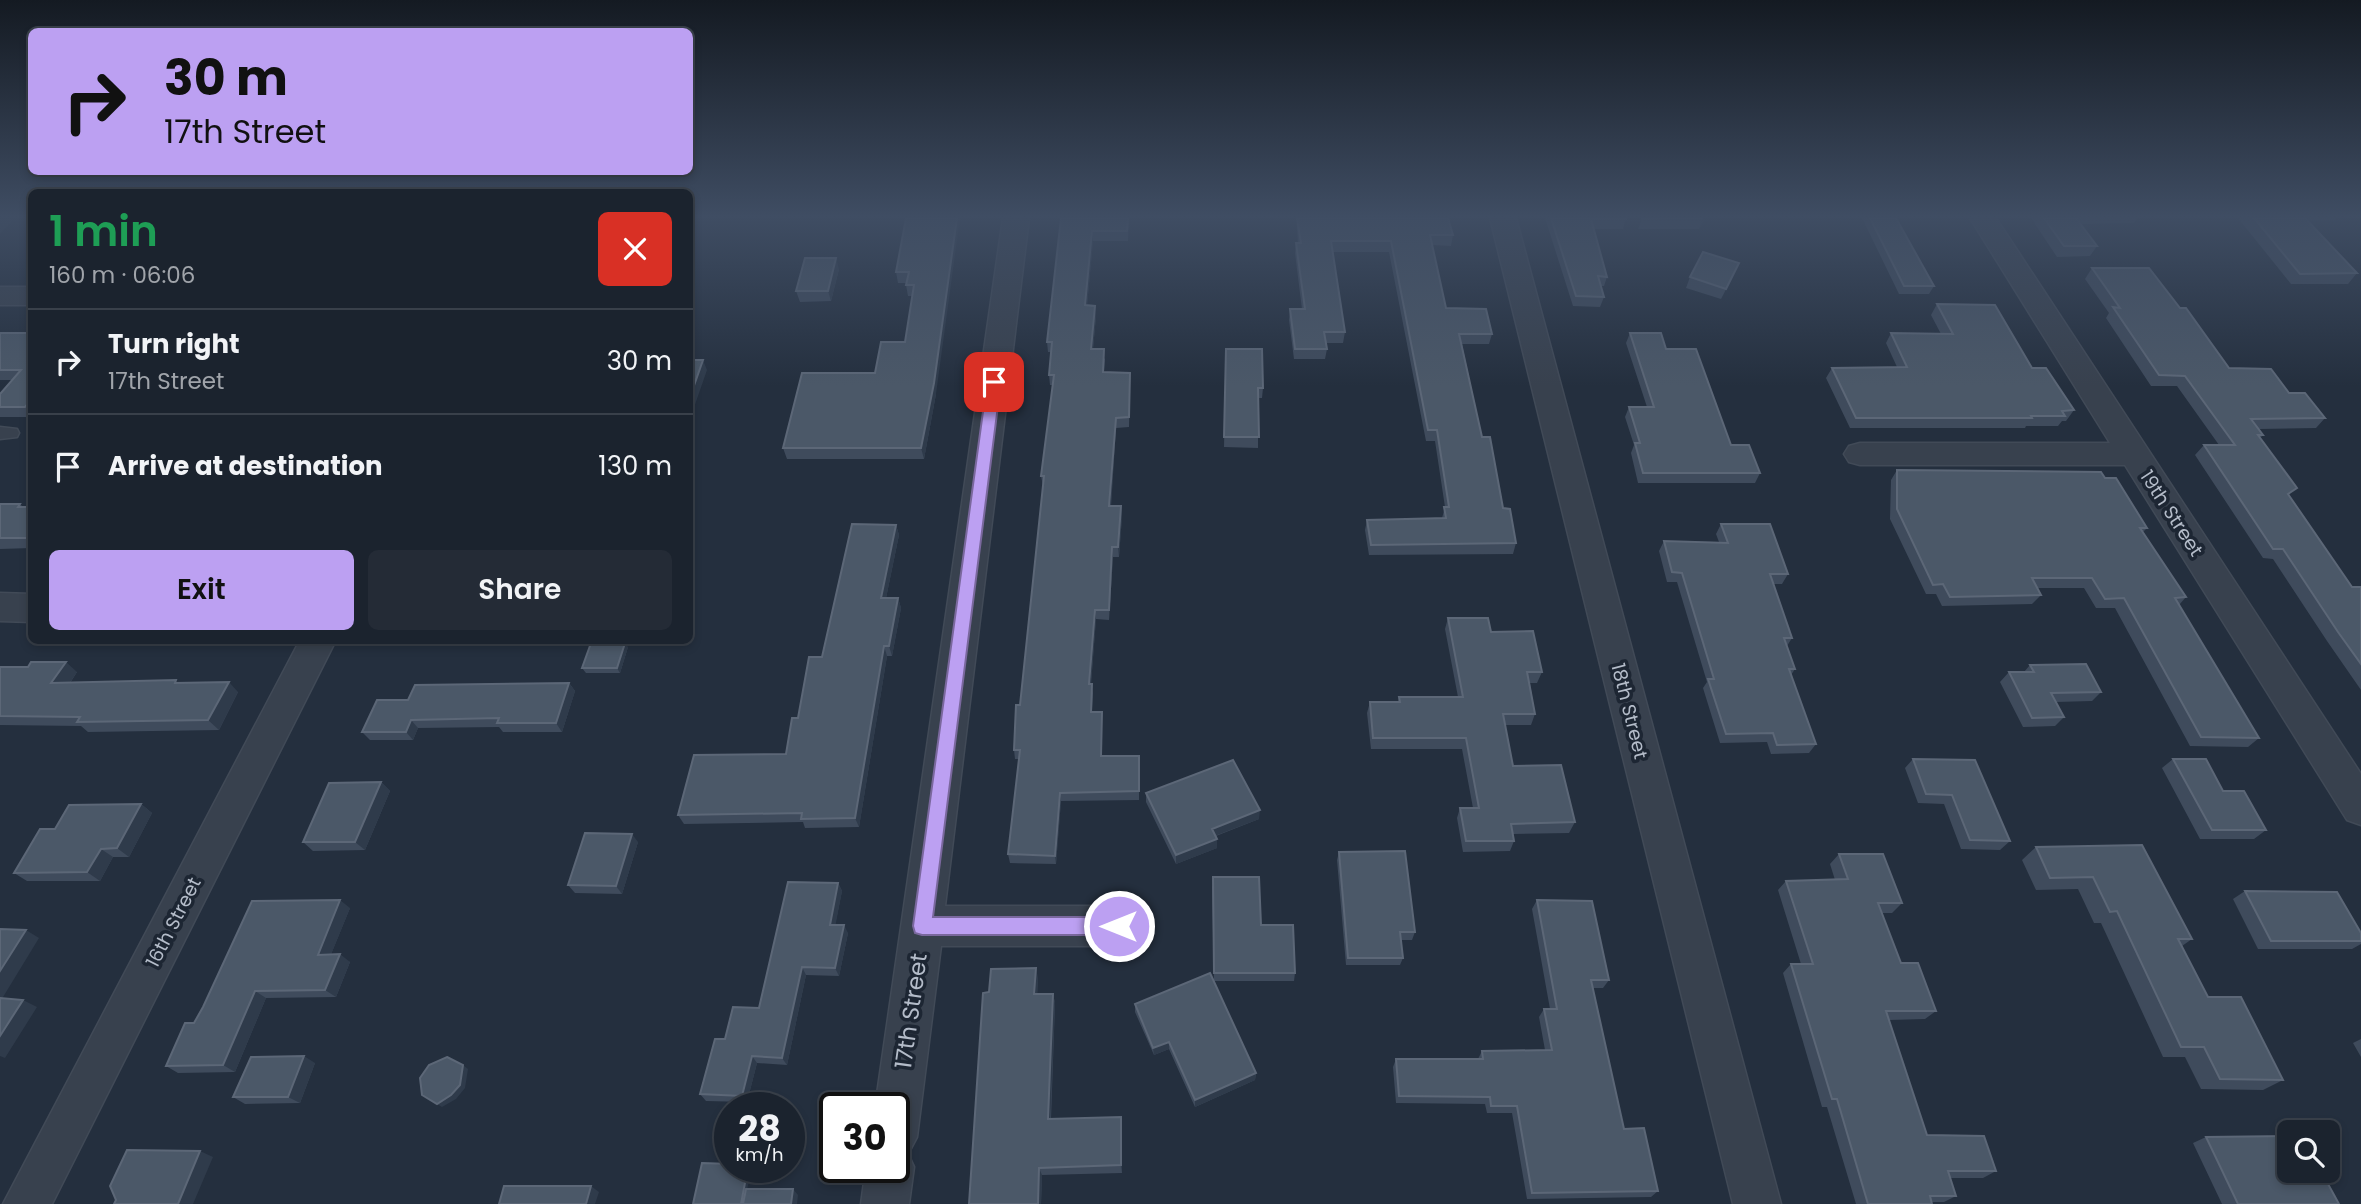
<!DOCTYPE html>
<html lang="en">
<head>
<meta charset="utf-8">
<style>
  :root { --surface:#1b232e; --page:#242b36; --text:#f1f3f6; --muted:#a0a4aa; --line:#39404a; --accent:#bca0f2 }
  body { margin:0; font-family:Poppins,sans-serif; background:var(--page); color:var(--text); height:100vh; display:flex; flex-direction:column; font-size:26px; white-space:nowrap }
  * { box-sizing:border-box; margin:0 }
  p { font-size:23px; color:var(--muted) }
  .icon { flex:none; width:38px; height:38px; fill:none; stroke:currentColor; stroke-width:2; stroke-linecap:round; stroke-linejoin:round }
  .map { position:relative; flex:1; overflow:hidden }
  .sheet { position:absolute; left:28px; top:189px; width:665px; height:455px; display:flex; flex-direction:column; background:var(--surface); border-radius:10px; box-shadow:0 4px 10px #0003,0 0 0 2px var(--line) }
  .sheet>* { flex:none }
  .guide { position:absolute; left:28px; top:28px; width:665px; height:147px; border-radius:10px; box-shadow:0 4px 10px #0003,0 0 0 2px var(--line); background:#bca0f2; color:#111; overflow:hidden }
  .fabs { position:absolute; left:2277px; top:1120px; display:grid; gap:14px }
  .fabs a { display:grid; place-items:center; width:63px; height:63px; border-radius:10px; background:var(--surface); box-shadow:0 4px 10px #0003,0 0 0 2px var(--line); font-size:35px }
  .speed { position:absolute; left:714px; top:1092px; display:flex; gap:14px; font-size:35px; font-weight:700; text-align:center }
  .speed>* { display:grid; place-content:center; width:91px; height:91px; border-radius:50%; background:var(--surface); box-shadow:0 4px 10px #0003,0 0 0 2px var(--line); line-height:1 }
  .speed small { font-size:18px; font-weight:400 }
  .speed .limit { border:4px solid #111; border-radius:10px; background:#fff; color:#111 }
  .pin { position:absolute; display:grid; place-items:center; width:60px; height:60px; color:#fff; margin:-30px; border-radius:14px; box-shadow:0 4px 10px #0006 }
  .me { position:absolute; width:77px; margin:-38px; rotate:270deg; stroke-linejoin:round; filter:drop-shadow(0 0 5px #0008) }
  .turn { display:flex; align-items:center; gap:24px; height:147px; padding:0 21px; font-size:32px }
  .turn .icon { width:91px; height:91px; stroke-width:2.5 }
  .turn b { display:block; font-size:49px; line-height:60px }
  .round { display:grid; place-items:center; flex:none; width:74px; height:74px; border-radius:10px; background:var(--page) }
  .overview { display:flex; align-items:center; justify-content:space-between; height:119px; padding:0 21px }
  h1 { font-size:42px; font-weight:600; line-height:52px; color:#1e9e55 }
  .cta { display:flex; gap:14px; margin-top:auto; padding:14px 21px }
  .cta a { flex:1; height:80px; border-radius:10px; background:var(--accent); color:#111; font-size:28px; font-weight:600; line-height:80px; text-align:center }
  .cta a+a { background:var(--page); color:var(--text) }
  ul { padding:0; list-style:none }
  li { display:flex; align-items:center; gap:21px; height:105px; padding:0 21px; border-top:2px solid var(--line) }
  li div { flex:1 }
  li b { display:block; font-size:26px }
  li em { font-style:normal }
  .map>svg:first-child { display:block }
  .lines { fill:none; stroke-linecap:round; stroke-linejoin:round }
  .service-casing { stroke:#414a57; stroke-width:3 }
  .minor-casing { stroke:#414a57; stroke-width:3 }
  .service { fill:#38414e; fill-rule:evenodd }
  .minor { fill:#38414e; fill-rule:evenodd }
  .wall { fill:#3f4b5c }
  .shaded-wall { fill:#2f3b4b }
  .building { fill:#4b5868; stroke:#5c6777; stroke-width:2 }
  .route { fill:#bca0f2; stroke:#7a689d; stroke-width:2 }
  .labels { text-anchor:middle; stroke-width:7; stroke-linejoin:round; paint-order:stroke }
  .street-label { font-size:19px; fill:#b4bcc9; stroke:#1d2633 }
  .near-street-label { font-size:23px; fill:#b4bcc9; stroke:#1d2633 }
</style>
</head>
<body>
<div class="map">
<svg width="2361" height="1204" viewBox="0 0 2361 1204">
  <rect width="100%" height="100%" fill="#242f3e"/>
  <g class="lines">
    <defs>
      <path id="service" d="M0,427L17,429L19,433L17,437L0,439Z"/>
      <path id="minor" d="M1003,218H1029L945,906H1119L1134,912L1140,926L1134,940L1119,946H941L917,1137L908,1154L914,1167L909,1204H861L866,1167H894V1108H875Z
        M1490,218H1516L1781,1204H1733Z
        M1970,218H1996L2361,774V825L2347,820L2125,465H1860L1849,462L1844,454L1849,446L1860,443H2110Z
        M0,287H32V305H0Z
        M0,593L32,594V622L0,621Z
        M300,640H336L52,1204H3Z"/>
    </defs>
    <!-- service casing -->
    <use href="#service" class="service-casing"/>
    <!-- minor casing -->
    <use href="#minor" class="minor-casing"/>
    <!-- service -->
    <use href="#service" class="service"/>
    <!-- minor -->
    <use href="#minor" class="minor"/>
  </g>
  <!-- wall -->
  <path class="wall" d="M906,218L936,394L924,459H787L783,448L875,373L905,342L912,296H908L906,285L907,283H898L896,272Z
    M1061,218H1129L1128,241H1093L1087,305L1096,316L1093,349L1105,359L1104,372L1130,383L1129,427L1116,428L1111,506H1121L1122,516L1119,557H1113L1109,620L1096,619L1091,684L1093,693L1092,712H1102V756H1139V800L1061,801L1056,864L1010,863L1008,854L1019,759H1015L1014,750L1020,705L1043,486L1041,476L1053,385H1050L1049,375L1051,352H1048L1047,342Z
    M1299,218H1448L1453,235L1451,246L1432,245L1446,308L1492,334L1489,344H1462L1482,437L1503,508L1516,543L1513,554L1369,555L1365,530L1367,520L1442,518L1445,507L1435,441H1426L1389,252H1333L1345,332L1343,343H1326L1327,349L1325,359H1294L1289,320L1290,309H1302L1295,253L1296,243H1298L1297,229V219Z
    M1545,218H1626L1623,229H1594L1607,277L1604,286H1601L1604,297L1600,307L1573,306Z
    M1706,218L1699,229H1638L1642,219Z
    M1862,218H1896L1934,286L1929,294H1899Z
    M2031,218H2137L2134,223L2080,224L2097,246L2090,256L2057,257Z
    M2238,218H2337L2335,220H2307L2357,273L2348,284H2291Z
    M2092,268L2180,308L2229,368L2289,393L2325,418L2316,428L2259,429L2263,435L2260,438L2289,496L2352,587H2361V690L2327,641L2273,559L2263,558L2195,455L2204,445H2219L2177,386H2151L2106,318L2109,313L2085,279Z
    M839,269L831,301L800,302L796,291Z
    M1734,274L1721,299L1686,288L1690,277Z
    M1937,304L2032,368L2074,410L2066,421H2062L2058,426H2026L2025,428H1850L1826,378L1832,368L1897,367L1886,343L1891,333L1941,334L1931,315Z
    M0,333H32V417H0V394L12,380H0Z
    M1630,333L1666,349L1731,445L1760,473L1755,483H1638L1631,453L1634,445L1625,417L1629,407H1647L1626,343Z
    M1226,349L1263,388L1262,398H1258V448L1224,447Z
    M1897,470L2105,478L2147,528L2143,532L2186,597L2179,605L2259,738L2248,747L2190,746L2115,608H2096L2084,588H2037L2041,595L2032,604L1942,606L1936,594H1926L1890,519L1891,480Z
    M0,504H20L23,507H32V548L0,549Z
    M1721,524L1788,574L1782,584H1773L1792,638L1787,646L1795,669L1791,675L1816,744L1809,753L1771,754L1767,742L1720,743L1703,688L1707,682L1677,582H1667L1659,551L1664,541L1719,542L1716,534Z
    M896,525L899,535L886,598H898L901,608L892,656H887L859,827L805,828L803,822L684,824L678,815L786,754L822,657Z
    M1448,618L1491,632L1542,672L1537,683H1530L1535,714L1531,725H1505L1513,766L1575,822L1569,833L1513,834L1514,841L1510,851L1463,852L1457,818L1460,808H1473L1462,749H1371L1367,713L1370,702H1398L1399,697H1458L1445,629Z
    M628,647L620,673H586L582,668Z
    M2030,665L2101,692L2092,701L2056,702L2064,717L2055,726L2023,727L2000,682L2009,672H2024Z
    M0,667L77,672L70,683H179L238,692L219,730L88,732L81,726L0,725Z
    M569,683L575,691L562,732H503L499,727L418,728L413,740H370L362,732L408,700Z
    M1913,759L2010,841L2000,850L1961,849L1944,804L1918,803L1905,768Z
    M2173,759L2223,791L2266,830L2254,839H2200L2162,768Z
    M381,782L390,791L365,850L313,851L303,842Z
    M1146,793L1259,819L1216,836L1217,839V848L1176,864L1146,802Z
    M141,804L152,813L129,857H113L100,881H27L14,873Z
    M638,842L622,894L575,893L568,885Z
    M2142,845L2192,939L2182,946L2208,997L2283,1080L2263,1090L2201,1089L2185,1057H2163L2101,923H2094L2078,889L2036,890L2022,860L2036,847Z
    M1339,852L1415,932L1412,940H1401L1403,958L1400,965H1346L1337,860Z
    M1839,854L1902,903L1892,913H1882L1901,963L1936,1011L1925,1019L1889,1020L1927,1135L1996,1171L1983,1178H1950L1956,1196L1944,1202H1932V1204H1856L1827,1107H1822L1783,973L1791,964H1801L1778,890L1786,881L1835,880L1830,864Z
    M838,883L842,891L835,925L848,933L839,976L806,975L787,1065L757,1063L747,1102L706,1101L700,1094L759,1008Z
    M1212,886L1261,925L1295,973L1294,981H1214Z
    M2245,891L2361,933V944L2352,949H2258L2233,899Z
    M1537,900L1609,980L1603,988H1593L1624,1129L1658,1191L1651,1197L1527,1199L1512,1113H1487L1485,1104L1396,1103L1393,1067L1396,1059H1478L1482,1051L1545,1050L1539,1017L1544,1009H1550L1532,909Z
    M350,908L331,954L350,962L336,997L266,998L235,1072L178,1073L166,1066L194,1023Z
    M1038,978L1037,994H1053L1055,1003L1051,1119L1122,1125V1173L1042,1175L1041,1204L989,992Z
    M1135,1004L1256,1073L1255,1080L1195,1107L1169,1049L1154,1055L1135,1012Z
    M2361,1039V1057L2353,1043Z
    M315,1063L300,1103L245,1104L233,1097Z
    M2206,1137L2339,1204H2222L2193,1143Z"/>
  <!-- shaded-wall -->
  <path class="shaded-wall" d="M0,218H11L13,220L0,234Z
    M957,218H960L936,394L924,459L921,448Z
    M1702,218H1706L1699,229Z
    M1092,231L1093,241L1086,316L1085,305Z
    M836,258L839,269L831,301L828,291Z
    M1095,306L1096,316L1092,359L1091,349Z
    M703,360L707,370L690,419V397Z
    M32,399V414L25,407Z
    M1116,418V428L1110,515L1109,506Z
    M1121,506L1122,516L1119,557L1118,547Z
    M896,525L899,535L884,608L881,598Z
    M1112,547L1113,557L1109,620V610Z
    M898,598L901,608L892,656L889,646Z
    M1095,610L1096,619L1090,693L1089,684Z
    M625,643L628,647L620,673L617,668Z
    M884,646L887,656L859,827L855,818Z
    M66,662L77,672L63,693L51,683Z
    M229,682L238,692L219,730L208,720Z
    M569,683L575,691L562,732L556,723Z
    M411,720L418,728L413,740L406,732Z
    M381,782L390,791L365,850L355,842Z
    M1060,793L1061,801L1056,864L1055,856Z
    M141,804L152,813L129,857L117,848Z
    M1260,810L1259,819L1212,837V829Z
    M632,834L638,842L622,894L616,886Z
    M1217,839V848L1176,864V855Z
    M101,849L113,857L100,881L87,872Z
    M838,883L842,891L834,933L830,925Z
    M340,900L350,908L328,962L318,955Z
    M844,925L848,933L839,976L835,968Z
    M26,930L39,938L0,1002V971Z
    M340,954L350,962L336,997L325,990Z
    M802,967L806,975L787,1065L782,1058Z
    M1036,968L1038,978L1037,1003L1034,994Z
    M255,991L266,998L235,1072L223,1065Z
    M1053,994L1055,1003L1050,1127L1048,1119Z
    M23,1000L37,1007L5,1058L0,1056V1036Z
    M1169,1042V1049L1154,1055L1153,1048Z
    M304,1056L315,1063L300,1103L288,1097Z
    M752,1056L757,1063L747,1102L742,1096Z
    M463,1065L468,1069L465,1088L456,1099L442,1107L437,1104Z
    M1256,1073L1255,1080L1195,1107V1100Z
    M1121,1117L1122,1125V1173L1121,1165Z
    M200,1151L213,1157L193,1204H178Z
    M748,1167H752L744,1204H741Z
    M1039,1168L1042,1175L1041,1204H1038Z
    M591,1186L599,1192L595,1204H586Z
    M793,1189L798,1195L797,1204H791Z"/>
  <!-- building -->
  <path class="building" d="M906,218H957L934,383L921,448H783L802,373H875L881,342H905L914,285H906L909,272H896Z
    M1061,218H1128L1127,231H1092L1085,305L1095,306L1091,349H1104L1103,372L1130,373L1129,417L1116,418L1109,506H1121L1118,547H1112L1109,610H1095L1089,684H1092L1091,712H1102L1101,756H1139V791L1060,793L1055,856L1008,854L1020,750H1014L1016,705H1020L1044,476H1041L1054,375H1049L1052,342H1047Z
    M1301,218H1448L1453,235H1430L1446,308L1486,309L1492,334H1459L1482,437H1490L1503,508L1510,509L1516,543L1371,545L1367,520L1446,518L1444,507H1449L1437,430H1428L1391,241H1331L1345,332H1324L1327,349H1295L1290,309H1305L1296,243H1301L1297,219Z
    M1551,218H1626V219H1591L1607,277L1598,276L1604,297L1576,296Z
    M1642,218H1703L1642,219Z
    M1870,218H1896L1934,286H1904Z
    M2044,218H2076L2097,246H2064Z
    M2254,218H2305L2357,273L2300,274Z
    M1703,252L1739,263L1726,289L1690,277Z
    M805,258H836L828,291H796Z
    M2092,268H2149L2180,308H2186L2229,368L2271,369L2289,393H2305L2325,418L2251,419L2263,435H2258L2297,488L2288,494L2352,587H2361V664L2338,632L2283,549H2273L2204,445H2235L2185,376L2159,375L2113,307L2120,308Z
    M1937,304L1995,305L2032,368H2046L2074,410L2062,411L2065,416H2031L2032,418H1856L1832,368L1907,367L1891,333L1953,334Z
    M0,333H32V399L25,407H0V394L21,370H0Z
    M1630,333H1661L1666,349H1696L1731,445H1749L1760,473H1643L1635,443H1640L1629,407H1654Z
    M1226,349H1262L1263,388H1258L1259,437H1224Z
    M690,360H703L690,397Z
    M1897,470L2101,472L2105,478H2116L2147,528H2140L2186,597L2175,598L2259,738L2201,737L2124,598L2105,599L2092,578H2032L2041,595L1950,597L1943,584L1933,585L1897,509Z
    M0,504H20L18,507H32V535L29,538H0Z
    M852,524L896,525L881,598H898L889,646H884L855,818L801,819L802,813L678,815L694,755L786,754L792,718H798L809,657H822Z
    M1721,524H1770L1788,574H1770L1792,638H1784L1795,669H1789L1816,744L1777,745L1773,733L1726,734L1708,679H1714L1682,573L1672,572L1664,541L1728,543Z
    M1448,618H1488L1491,632L1533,631L1542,672H1527L1535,714H1503L1513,766L1561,765L1575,822L1511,824L1514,841H1466L1460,808H1479L1466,738H1373L1370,702H1400L1399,697H1463Z
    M591,643H625L617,668H582Z
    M31,662H66L51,683L176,680L175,683L229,682L208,720L77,722L80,717L0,716V667H28Z
    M2086,664L2101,692L2051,693L2064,717L2032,718L2009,672H2034L2030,665Z
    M569,683L556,723H497L499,718L411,720L406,732H362L377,700H408L415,685Z
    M1913,759L1975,760L2010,841L1970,840L1952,795L1926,794Z
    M2173,759H2206L2223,791H2244L2266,830H2212Z
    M1233,760L1260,810L1212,829L1217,839L1176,855L1146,793Z
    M381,782L355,842H303L329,783Z
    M141,804L117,848L101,849L87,872L14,873L40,829H55L69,805Z
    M585,833L632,834L616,886L568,885Z
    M2142,845L2192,939H2178L2208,997H2241L2283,1080L2220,1079L2204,1047H2181L2117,911L2110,912L2093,877L2050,878L2036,847Z
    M1405,851L1415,932H1400L1403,958H1348L1339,852Z
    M1839,854H1883L1902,903H1878L1901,963H1918L1936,1011H1886L1927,1135L1984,1136L1996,1171H1948L1956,1196H1930L1932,1204H1868L1837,1099H1832L1791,964H1813L1786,881L1848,879Z
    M1213,877H1259L1261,925H1293L1295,973H1214Z
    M788,882L838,883L830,925H844L835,968L802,967L782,1058L752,1056L742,1096L700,1094L715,1039H725L733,1007L759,1008Z
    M2245,891L2337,892L2361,933V941H2271Z
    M340,900L318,955L340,954L325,990L255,991L223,1065L166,1066L185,1023H194L203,1007L252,901Z
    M1537,900L1592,901L1609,980H1591L1624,1129L1644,1128L1658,1191L1532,1193L1517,1106H1491L1490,1097L1399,1096L1396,1059H1483L1482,1051L1552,1050L1544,1009H1557Z
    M0,929L26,930L0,971Z
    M1036,968L1034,994H1053L1048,1119L1121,1117V1165L1039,1168L1038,1204H969L983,993L989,992L991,969Z
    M1210,973L1256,1073L1195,1100L1169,1042L1153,1048L1135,1004Z
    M0,998L23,1000L0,1036Z
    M304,1056L288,1097H233L251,1057Z
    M447,1057L463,1065L460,1085L451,1095L437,1104L422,1095L420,1078L429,1065Z
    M2289,1136V1171H2321L2339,1204H2238L2206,1137Z
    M127,1150L200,1151L178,1204H114L116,1200L110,1186Z
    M702,1163L730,1164V1167H748L741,1204H693Z
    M504,1186H591L586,1204H499Z
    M746,1189H793L791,1204H743Z"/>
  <!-- sky -->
  <linearGradient id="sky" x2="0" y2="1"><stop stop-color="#141a22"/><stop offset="0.56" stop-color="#3f4d63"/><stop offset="1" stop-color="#3f4d63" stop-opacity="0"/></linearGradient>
  <rect width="2361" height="386" fill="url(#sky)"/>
  <!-- route -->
  <path class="route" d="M994,377L1001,382L933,917H1119L1125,920L1128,926L1125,932L1119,935H922L915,933L913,926L987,382Z"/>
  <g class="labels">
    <!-- street labels -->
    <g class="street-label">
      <text transform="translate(2172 513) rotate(57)" y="7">19th Street</text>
      <text transform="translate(1630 711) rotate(76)" y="7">18th Street</text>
      <text transform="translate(173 922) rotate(-63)" y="7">16th Street</text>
    </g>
    <!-- near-street labels -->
    <g class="near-street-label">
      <text transform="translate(911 1011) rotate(-82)" y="8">17th Street</text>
    </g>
  </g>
</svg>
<div class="fabs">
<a><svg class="icon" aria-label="search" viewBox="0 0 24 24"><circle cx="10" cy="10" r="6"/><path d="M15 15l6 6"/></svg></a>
</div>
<div class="speed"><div>28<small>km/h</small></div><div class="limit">30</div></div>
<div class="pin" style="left:994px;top:382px;background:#d93025"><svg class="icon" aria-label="arrive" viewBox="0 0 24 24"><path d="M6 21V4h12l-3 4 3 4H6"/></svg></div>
<svg class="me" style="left:1119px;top:926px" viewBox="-20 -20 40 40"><circle r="17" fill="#bca0f2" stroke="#fff" stroke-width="3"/><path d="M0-11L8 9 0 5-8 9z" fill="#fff"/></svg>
<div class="guide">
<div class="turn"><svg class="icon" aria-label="right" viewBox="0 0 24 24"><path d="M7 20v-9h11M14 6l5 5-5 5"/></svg><div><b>30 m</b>17th Street</div></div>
</div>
<section class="sheet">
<div class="overview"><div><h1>1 min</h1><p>160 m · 06:06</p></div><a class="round" style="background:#d93025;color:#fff"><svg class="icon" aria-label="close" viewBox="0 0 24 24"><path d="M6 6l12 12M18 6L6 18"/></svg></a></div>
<ul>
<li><svg class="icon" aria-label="right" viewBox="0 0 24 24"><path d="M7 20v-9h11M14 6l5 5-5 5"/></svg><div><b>Turn right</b><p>17th Street</p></div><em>30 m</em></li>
<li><svg class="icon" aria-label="arrive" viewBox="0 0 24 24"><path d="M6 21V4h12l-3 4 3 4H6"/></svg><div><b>Arrive at destination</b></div><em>130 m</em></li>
</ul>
<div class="cta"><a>Exit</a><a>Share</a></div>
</section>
</div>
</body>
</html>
